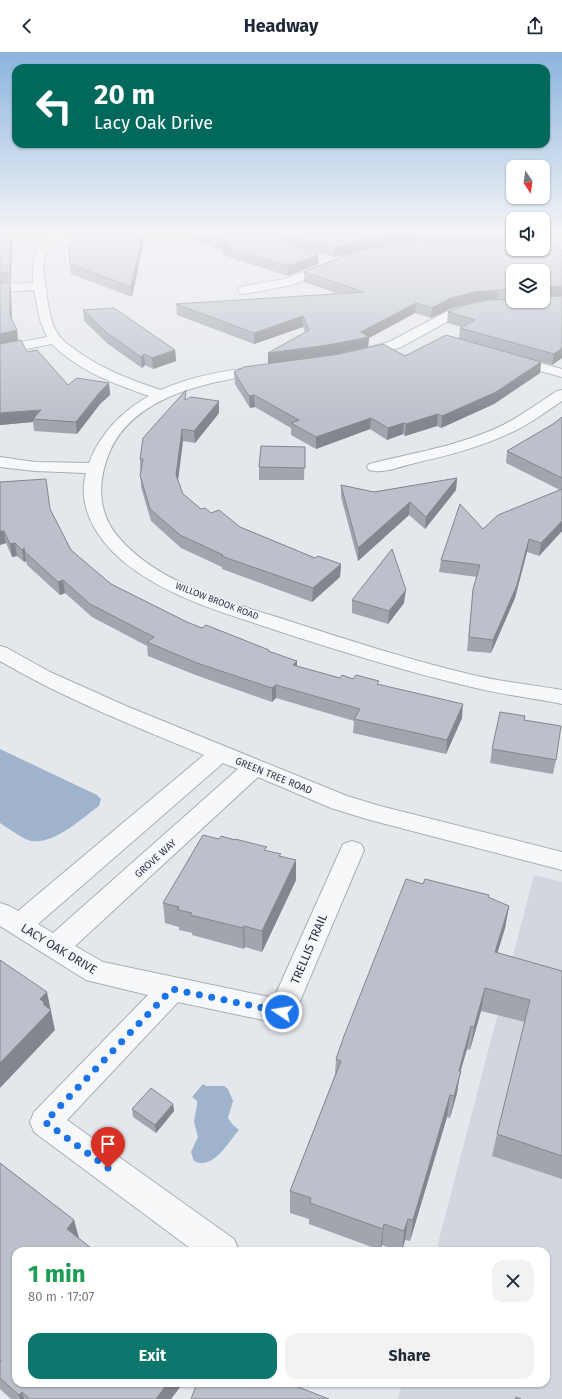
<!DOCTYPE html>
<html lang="en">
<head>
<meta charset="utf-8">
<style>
  :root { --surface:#fff; --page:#f2f2f3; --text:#1f2937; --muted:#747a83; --accent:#0f766e }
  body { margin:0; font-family:"Fira Sans",sans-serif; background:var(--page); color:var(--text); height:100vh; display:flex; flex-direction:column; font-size:15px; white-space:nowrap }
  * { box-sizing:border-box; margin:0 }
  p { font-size:13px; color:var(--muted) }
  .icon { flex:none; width:22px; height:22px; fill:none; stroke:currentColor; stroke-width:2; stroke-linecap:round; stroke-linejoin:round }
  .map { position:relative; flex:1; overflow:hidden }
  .drawer { position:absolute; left:12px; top:1195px; width:538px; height:140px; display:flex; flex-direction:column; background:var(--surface); border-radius:12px; box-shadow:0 1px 3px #0004 }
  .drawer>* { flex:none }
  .banner { position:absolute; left:12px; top:12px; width:538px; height:84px; border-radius:12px; box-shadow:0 1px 3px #0004; background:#00695c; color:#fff; overflow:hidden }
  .needle { width:26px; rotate:167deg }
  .buttons { position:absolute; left:506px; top:108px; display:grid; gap:8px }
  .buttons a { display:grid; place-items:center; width:44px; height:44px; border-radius:8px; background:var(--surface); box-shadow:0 1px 3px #0004; font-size:20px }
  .pin { position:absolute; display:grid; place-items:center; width:34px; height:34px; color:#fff; margin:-41px -17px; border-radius:50% 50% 50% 0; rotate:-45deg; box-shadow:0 0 4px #0007 }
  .pin .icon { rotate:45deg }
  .me { position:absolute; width:44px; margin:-22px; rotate:282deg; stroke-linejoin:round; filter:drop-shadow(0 0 3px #0008) }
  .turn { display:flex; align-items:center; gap:14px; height:84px; padding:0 16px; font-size:18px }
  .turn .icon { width:52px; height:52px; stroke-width:2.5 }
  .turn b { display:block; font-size:28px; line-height:34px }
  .round { display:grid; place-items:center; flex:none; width:42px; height:42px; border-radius:12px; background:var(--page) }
  .overview { display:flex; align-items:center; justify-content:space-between; height:68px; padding:0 16px }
  h1 { font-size:24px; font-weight:700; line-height:30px; color:#1e9e55 }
  .primary-button { display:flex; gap:8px; margin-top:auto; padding:8px 16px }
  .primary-button a { flex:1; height:46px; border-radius:12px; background:var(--accent); color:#fff; font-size:16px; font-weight:700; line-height:46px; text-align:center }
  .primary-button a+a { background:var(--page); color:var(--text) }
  header { display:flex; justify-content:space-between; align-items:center; height:52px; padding:0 16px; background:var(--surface); font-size:18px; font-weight:700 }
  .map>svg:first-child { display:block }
  .built { fill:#d2d6de }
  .water { fill:#9fb4cc }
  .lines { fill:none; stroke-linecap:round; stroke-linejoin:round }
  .minor-casing { stroke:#a9aeb7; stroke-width:2 }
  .minor { fill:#f7f8fa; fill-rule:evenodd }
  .wall { fill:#a1a5ae; fill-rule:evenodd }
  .shaded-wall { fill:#83868d }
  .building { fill:#bbc0ca; stroke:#83868d }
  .route { stroke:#1a73e8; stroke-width:7; stroke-dasharray:0 12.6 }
  .labels { text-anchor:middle; stroke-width:3.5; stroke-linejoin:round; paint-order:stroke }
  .far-street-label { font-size:9px; fill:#2b3445; stroke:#f4f6f9 }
  .street-label { font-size:10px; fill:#2b3445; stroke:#f4f6f9 }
  .near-street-label { font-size:12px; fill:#2b3445; stroke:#f4f6f9 }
</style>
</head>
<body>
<header><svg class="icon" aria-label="back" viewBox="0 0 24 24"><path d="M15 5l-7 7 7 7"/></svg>Headway<svg class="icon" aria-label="share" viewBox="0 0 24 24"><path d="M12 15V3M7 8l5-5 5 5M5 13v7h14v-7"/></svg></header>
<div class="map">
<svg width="562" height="1347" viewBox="0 0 562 1347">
  <rect width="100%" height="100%" fill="#e4e7ec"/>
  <!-- built -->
  <path class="built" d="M534,823L562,830V1347H398L402,1331H546V1199H436Z"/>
  <!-- water -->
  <path class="water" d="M0,697L97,743L101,747L99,754C81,767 55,792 32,789C24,788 8,776 0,771Z
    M203,1032L206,1034H224L228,1037L233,1049L228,1066L232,1072L239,1078C228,1090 213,1119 194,1109L191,1100L198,1085L194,1070L197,1053V1049L192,1045Z"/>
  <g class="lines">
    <defs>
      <path id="minor" d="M62,178H75C69,187 55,188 48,198C41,209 44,224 46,237C48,252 50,274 61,286C64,290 69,293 73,296C99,316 130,328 161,338C193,323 229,318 264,314L269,315L271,318L269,321L264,322C210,329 135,343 110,399C97,429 97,462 120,487C161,533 229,550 286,568C348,588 410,608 473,623C502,630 533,633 562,638V652C533,646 504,643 476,636C407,620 339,599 272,577C225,561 177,548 136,519C105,498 75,461 86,421L35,419L0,415V405L35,410L89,411C100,382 122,359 149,344C115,332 78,319 52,292L0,302V294L47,285L40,268L34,238L0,240V232L33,231C31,204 37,190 62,178Z
        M330,210L334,211L336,213L334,215L292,233L244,242L240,241L238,238L240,235L244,234L285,227Z
        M477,252L481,253L483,256L481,259L454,266L401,295L360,307L355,306L353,303L355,300L391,289L446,260Z
        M511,303L562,317V325L506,310L504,307L506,304Z
        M562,338V349C545,360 529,373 510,381C479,396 445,404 411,412C399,415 382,422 369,418L367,415L369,412C413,401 458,394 499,375C520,365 538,351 557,339Z
        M0,594L7,596L50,620L126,654L347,744L380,754L562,800V818L370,768L331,756L258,725L75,894L103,910L274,946L343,792L352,789L361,792L364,798L292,968L282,972L178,950L67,1068L234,1187L239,1199H194L34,1080L30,1070L34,1060L148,943L86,928L0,874V851L9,854L18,859L204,703C134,674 65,647 0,609ZM223,711L238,717L53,881L38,872Z"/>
    </defs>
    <!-- minor casing -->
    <use href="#minor" class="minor-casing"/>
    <!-- minor -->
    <use href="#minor" class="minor"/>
  </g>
  <!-- wall -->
  <path class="wall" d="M0,178H12L11,230L0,231Z
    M49,178H59L56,179Z
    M71,178H146L132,245L71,222L70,212L77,183L71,182Z
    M172,178H513V197L543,178L553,183L552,191L562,199V244L546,245L562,306L552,313L459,287L460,276L462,275L447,271L448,260L484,249L474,250L450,257L431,266L415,261L369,286L368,295L332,303L405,304L541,310L540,321L494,352L441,376L437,374L405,384L403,382L387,388L370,377L316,397L291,383V376L255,355L250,356L235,332L234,320L268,312L305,280L303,275L254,292L177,263L176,252L339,242L304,230V220L350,201L334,205L299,196L318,212L288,224L223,203L222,199ZM270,183H272L298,195L279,189ZM513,219H543V249H513Z
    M0,231H10L11,241L12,267L17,278L18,289L27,300L68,333L109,331L110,343L100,352L77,382L34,379L33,370L0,373Z
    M83,258L175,298L176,309L153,317L145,313L142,316L108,292L84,269Z
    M187,347L219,349V361L195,391L183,389L178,428L183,442L201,457L211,461L240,475L315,506L341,512L340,525L312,550L222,517V515L181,496L151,469L141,435L140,407Z
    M562,365V479L539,504L527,500L515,546L491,601L467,599L473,537L477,525L439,520L441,508L483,477L560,438L506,411L507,399L553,372Z
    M305,395L304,428H259V415Z
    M457,426L456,438L425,477L409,463L358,509L341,445V433L374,440Z
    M0,430L50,457L71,498L111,532L187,570L202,576L269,600L297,614L340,626L353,627L378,632L462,666L446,702L353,681L354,669L276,646L272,650L198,624L148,604L147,594L92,565L65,541L60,543L27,513L26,509L24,510L17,504L12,505L6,491L0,493Z
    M352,548L404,551L388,572L352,561Z
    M525,668L556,708L553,722L490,711L492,697Z
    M219,787L267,799L281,804L296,828L262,900L245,895L244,897L192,883V881L179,878V875L165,871L163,851Z
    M423,832L488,846L509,854L505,876L497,901L562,919V1127L492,1104L497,1082L525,970L481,959L470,998L467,997L460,1021L457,1041L450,1066L447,1065L410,1189L405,1188L402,1199H399L382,1193L380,1198L309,1172V1167L290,1161V1139L335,1023L336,1007Z
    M173,1052L174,1059L156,1081L133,1065L132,1057Z
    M0,1111L74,1168L79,1186L183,1331L171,1347H11L0,1337Z"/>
  <!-- shaded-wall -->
  <path class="shaded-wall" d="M11,178H12L11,230L10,220Z
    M144,178H146L132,245L131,235Z
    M265,178H272V183L267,184Z
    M413,182L412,192L369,197L334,205V196L369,187Z
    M318,203V212L288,224V214Z
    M10,231L11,241L12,274L10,264Z
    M562,234V244L543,245V237L544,235Z
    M498,238L497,248L474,250L450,257L431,266L432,256L451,246L475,240Z
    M416,251L415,261L369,286L368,295L328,304L268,312V301L361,280Z
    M303,264V275L254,292V281Z
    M17,278L18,289L0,293V282Z
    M562,296V306L552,313L554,302Z
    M175,298L176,309L153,317L152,306Z
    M144,302L145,313L142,316L141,305Z
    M541,310L540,321L494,352L441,376L442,364Z
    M109,331L110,343L100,352L77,382L76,370L99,341Z
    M254,343L255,355L250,356L249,344Z
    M219,349V361L195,391L194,379Z
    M41,358L33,367V370L0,373V361Z
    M438,362L437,374L405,384L406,372Z
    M371,366L370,377L316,397V385Z
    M404,371L403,382L387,388L388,376Z
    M182,377L183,389L177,436L176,423Z
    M457,426L456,438L425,477L426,465Z
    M410,450L409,463L358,509V496Z
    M562,469V479L539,504L541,491Z
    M0,479H4L6,491L0,493Z
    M529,487L527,500L515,546L491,601L493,588Z
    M15,491L17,504L12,505L10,492Z
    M24,496L26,509L24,510L22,498Z
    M341,512L340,525L312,550L313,536Z
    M63,528L65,541L60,543L58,530Z
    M406,538L404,551L388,572L389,559Z
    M297,609V622L293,613Z
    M276,633V646L272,650V636Z
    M463,652L462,666L446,702L447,688Z
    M296,808V828L262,900V879Z
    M509,854L505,876L491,922L495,900Z
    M244,874L245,895L244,897L243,876Z
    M485,936L481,959L470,998L474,975Z
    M47,940L55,978L0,1036V1011L40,947Z
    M471,974L467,997L460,1021L457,1041L450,1066L459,1019Z
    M450,1043L447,1065L410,1189L413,1168Z
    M173,1052L174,1059L156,1081L155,1073Z
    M408,1167L405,1188L402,1199L404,1179Z
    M74,1168L79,1187L67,1177Z
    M384,1172L382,1193L380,1198L383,1177Z
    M168,1331H183L171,1347H156Z
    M22,1340L24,1347H20L19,1343Z"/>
  <!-- building -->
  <path class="building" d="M0,178H11L10,220L0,221Z
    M82,178H144L131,235L70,212L69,193Z
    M194,178H265L266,180L279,189L318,203L288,214L222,194L229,192Z
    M281,178H513V183L413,182L369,187L334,196L299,186Z
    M543,178H550L553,183H544L543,186Z
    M413,191L513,192V197H543V191L558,192L562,199V234L544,235L543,237V219H513V238H498L475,240L451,246L432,256L416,251L361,280L369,285L328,293L268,301L309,278L303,264L254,281L176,252L364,240L304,220L354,200L370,196Z
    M0,231H10V264L17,278L0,282Z
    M562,244V296L554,302L460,276L475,268L448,260L465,253L489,248L513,247V249H543V245Z
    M114,256L175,298L152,306L144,302L141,305L107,281L83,258Z
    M446,283L541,310L496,340L442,364L438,362L406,372L404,371L388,376L371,366L316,385L291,371L299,368L254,343L249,344L234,320L244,315L340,302L383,292L405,304Z
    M21,288L27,300L37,298L68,333L77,326L109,331L99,341L76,370L33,367L41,358L0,361V292Z
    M186,338L185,348L191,345L219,349L194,379L182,377L176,423L183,442L201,457L205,456L211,461L219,458L240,475L315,506L318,504L341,512L313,536L221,504L223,503L180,483L150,457L140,423L143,407H140L143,386Z
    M562,365V426L507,399L553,372Z
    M261,394L305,395V416L259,415Z
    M457,426L426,465L410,450L358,496L341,433L374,440Z
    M46,427L50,457L71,498L111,532L187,570L202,576L206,573L269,598L268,599L297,609L293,613L340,626L342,623L353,627L356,623L379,629L377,632L463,652L447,688L354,667L360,657L276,633L272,636L197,611L147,590L154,585L90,552L63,528L58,530L25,500L24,496L22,498L15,491L10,492L4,479H0V430Z
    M562,437V469L541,491L529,487L517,533L493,588L469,585L473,537L480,513L441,508L460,452L483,477L498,463Z
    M392,497L406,538L389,559L352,548Z
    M500,660L525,664L524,668L561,674L556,708L492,697Z
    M203,783L219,787L221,784L235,788V787L267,795L264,798L281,802L279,804L296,808L262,879L244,874L243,876L190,863L192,861L178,858L179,855L163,851Z
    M406,827L423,832L425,827L489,843L488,845L509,854L495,900L562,919V1104L497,1082L530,948L485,936L474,975L471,974L459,1019H461L454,1044L450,1043L413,1168L408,1167L404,1179L384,1172L383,1177L310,1151L311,1146L290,1139L341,1009L336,1007L344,984Z
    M0,908L47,940L40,947L45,951L43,952L51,958L0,1011Z
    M151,1036L173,1052L155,1073L132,1057Z
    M0,1111L74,1168L67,1177L95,1199H16V1331H168L156,1347H30L22,1340L19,1343L0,1326V1310L1,1309L0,1307Z
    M197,1331H288L329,1347H191Z
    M516,1345L521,1347H515Z"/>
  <!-- sky -->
  <linearGradient id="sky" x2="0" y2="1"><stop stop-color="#8bb4dd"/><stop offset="0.49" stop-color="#f3f4f6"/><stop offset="1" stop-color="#f3f4f6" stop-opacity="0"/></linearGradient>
  <rect width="562" height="366" fill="url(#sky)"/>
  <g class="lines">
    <!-- route -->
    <path class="route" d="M108,1116L45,1070L172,937L282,960"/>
  </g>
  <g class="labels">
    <!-- far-street labels -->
    <g class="far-street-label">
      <text transform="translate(217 549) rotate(21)" y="3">WILLOW BROOK ROAD</text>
    </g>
    <!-- street labels -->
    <g class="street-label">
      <text transform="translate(274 723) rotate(22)" y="4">GREEN TREE ROAD</text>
      <text transform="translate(155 806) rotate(-42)" y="4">GROVE WAY</text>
    </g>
    <!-- near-street labels -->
    <g class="near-street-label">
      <text transform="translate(59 897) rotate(31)" y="4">LACY OAK DRIVE</text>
      <text transform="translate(309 897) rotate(-67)" y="4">TRELLIS TRAIL</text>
    </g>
  </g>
</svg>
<div class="buttons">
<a><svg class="needle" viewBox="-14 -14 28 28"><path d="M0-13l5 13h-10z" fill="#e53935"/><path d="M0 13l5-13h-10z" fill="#747a83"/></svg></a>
<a><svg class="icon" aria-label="sound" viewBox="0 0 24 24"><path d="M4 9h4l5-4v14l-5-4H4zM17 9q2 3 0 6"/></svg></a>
<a><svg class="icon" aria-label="layers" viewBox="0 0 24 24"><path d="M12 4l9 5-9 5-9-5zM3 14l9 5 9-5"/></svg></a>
</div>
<div class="pin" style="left:108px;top:1116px;background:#d93025"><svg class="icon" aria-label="arrive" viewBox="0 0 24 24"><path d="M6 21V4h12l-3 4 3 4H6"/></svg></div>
<svg class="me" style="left:282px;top:960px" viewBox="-20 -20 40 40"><circle r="17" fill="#1a73e8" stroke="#fff" stroke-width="3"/><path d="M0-11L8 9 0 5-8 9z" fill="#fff"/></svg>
<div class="banner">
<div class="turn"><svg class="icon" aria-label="left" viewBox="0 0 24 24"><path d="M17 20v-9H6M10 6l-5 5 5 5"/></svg><div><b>20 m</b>Lacy Oak Drive</div></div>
</div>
<section class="drawer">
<div class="overview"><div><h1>1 min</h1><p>80 m · 17:07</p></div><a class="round"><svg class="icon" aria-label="close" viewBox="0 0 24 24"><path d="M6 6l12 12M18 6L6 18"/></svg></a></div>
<div class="primary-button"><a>Exit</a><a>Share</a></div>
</section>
</div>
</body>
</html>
